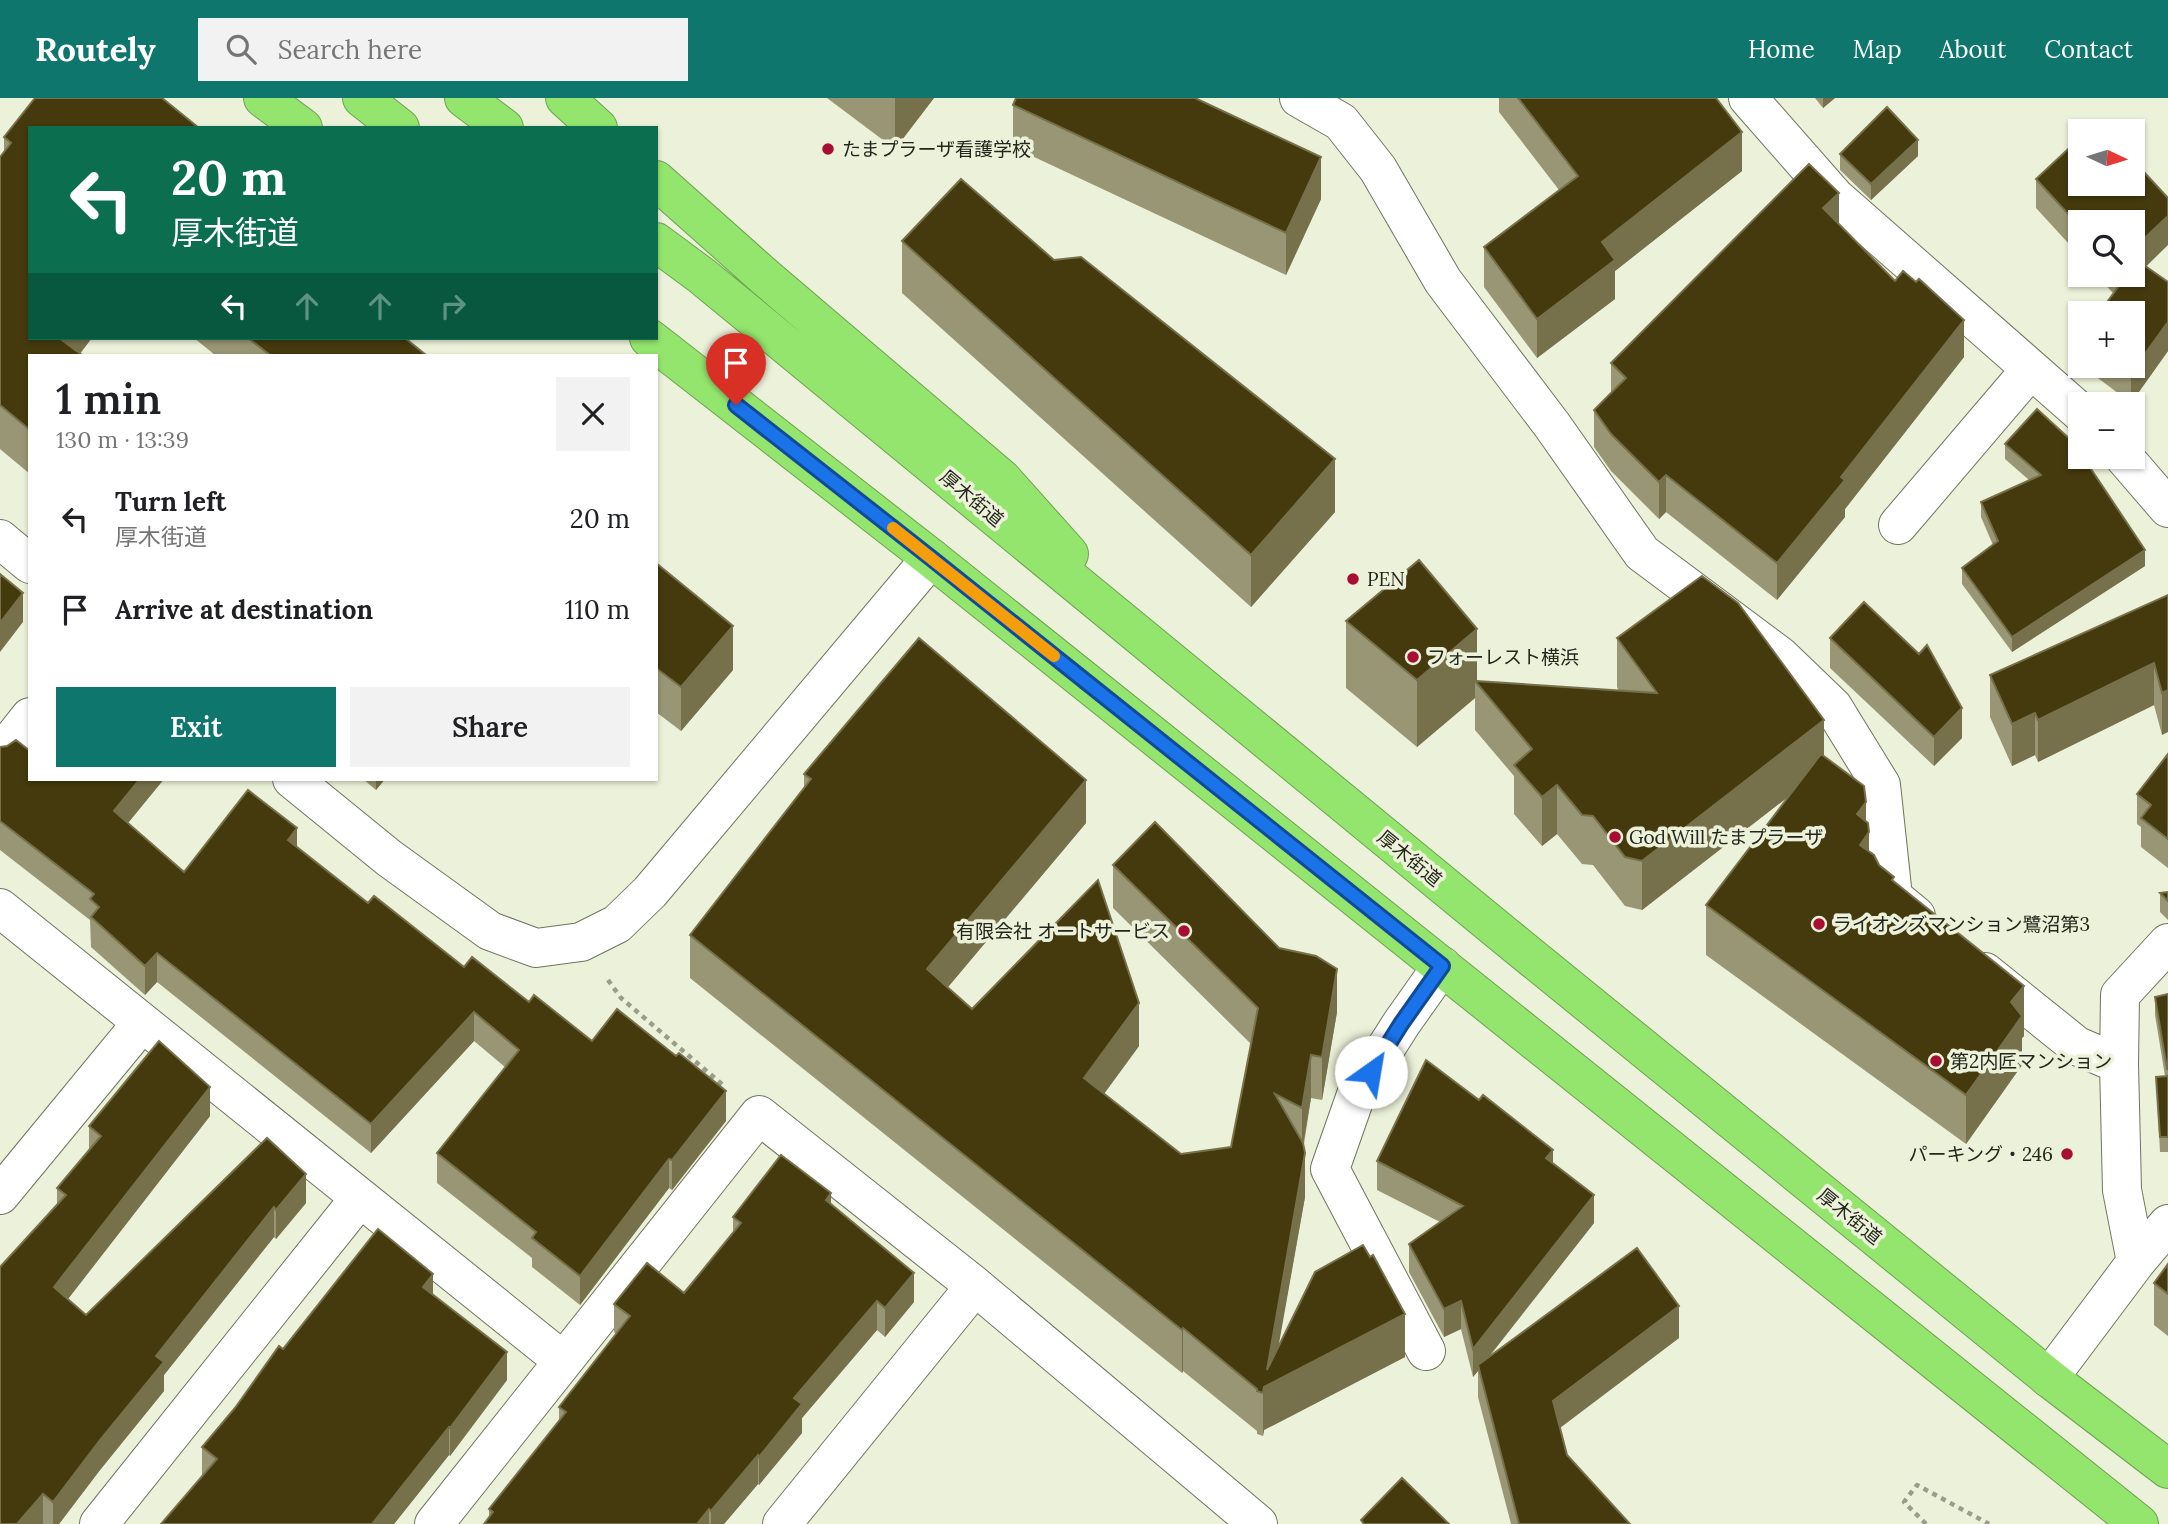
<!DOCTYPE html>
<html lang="en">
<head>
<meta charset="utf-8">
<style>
  :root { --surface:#fff; --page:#f2f2f2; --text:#202124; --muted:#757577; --accent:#0f766e }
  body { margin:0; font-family:Lora,"Noto Sans JP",serif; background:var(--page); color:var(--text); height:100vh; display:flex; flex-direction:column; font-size:26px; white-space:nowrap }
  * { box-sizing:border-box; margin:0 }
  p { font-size:23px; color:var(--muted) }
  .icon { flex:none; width:38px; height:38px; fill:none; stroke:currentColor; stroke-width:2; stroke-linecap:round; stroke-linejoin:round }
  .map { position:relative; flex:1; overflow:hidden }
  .details { position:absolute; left:28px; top:256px; width:630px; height:427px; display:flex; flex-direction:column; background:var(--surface); border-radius:0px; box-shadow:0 2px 5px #0004 }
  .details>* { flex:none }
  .hud { position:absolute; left:28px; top:28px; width:630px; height:214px; border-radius:0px; box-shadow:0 2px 5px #0004; background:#0b6e4f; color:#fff; overflow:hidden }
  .needle { width:46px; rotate:94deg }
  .fabs { position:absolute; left:2068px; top:21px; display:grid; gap:14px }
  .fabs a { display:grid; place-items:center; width:77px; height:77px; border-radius:0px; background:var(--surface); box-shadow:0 2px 5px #0004; font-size:35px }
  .pin { position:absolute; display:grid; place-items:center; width:60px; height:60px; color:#fff; margin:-72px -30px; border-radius:50% 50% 50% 0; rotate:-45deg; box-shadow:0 0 7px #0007 }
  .pin .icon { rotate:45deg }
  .me { position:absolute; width:77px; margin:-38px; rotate:32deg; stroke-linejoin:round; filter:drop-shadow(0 0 5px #0008) }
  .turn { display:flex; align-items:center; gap:24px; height:147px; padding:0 28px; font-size:32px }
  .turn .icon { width:91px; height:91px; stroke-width:2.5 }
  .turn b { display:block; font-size:49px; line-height:60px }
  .lanes { display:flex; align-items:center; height:66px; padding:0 28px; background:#0003; justify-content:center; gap:35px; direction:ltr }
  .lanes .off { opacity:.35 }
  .round { display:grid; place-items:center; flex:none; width:74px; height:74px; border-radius:0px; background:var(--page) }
  .summary { display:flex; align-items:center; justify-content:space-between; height:119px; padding:0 28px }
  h1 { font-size:42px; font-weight:600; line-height:52px }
  .primary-button { display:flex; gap:14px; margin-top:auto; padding:14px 28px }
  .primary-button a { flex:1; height:80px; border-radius:0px; background:var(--accent); color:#fff; font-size:28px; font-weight:600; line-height:80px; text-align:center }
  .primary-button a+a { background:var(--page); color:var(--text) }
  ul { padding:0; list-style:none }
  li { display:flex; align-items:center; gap:21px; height:91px; padding:0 28px }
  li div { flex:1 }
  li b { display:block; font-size:26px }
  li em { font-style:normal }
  header { display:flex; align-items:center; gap:42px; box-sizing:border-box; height:98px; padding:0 35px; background:var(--accent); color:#fff }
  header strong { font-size:33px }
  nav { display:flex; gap:38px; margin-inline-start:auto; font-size:24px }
  .search { width:490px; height:63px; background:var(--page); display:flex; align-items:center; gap:18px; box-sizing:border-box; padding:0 24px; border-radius:0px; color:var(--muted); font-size:26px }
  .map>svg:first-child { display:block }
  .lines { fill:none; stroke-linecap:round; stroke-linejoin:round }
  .minor-casing { stroke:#70755f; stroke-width:40 }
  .highway-casing { stroke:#6da251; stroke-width:40 }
  .path { stroke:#9a9d8b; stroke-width:4.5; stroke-dasharray:5 5; stroke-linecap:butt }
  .minor { stroke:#fff; stroke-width:38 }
  .highway { stroke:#94e56d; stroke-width:38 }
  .wall { fill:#989674 }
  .shaded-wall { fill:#76714b }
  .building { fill:#443a0e; stroke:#76714b; stroke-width:2 }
  .route-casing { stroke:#114b97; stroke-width:18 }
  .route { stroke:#1a73e8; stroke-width:12 }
  .slow { stroke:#f59e0b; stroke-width:12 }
  .poi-dot { fill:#a70e32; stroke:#ecf1d9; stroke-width:2.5 }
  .labels { text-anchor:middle; stroke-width:7; stroke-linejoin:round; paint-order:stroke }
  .poi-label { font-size:19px; fill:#24251c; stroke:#ecf1d9; text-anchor:start }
  .street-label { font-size:19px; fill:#24251c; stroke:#ecf1d9 }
</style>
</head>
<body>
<header>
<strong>Routely</strong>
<div class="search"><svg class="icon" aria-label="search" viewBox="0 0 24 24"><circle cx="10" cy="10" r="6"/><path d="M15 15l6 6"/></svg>Search here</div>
<nav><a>Home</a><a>Map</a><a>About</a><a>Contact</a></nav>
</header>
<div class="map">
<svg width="2168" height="1426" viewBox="0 0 2168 1426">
  <rect width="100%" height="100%" fill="#ecf1d9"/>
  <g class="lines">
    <defs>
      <path id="minor" d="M1299,0L1341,24L1378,71L1443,183L1552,327L1642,455L1780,558L1833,609L1881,687L1893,799L1916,818
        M1748,0L1835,99L2081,315
        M2124,359L2168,410
        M1898,427L2031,271
        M0,441L30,466
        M0,657L30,619
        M292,681L389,760L490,833L536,850L581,844L617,826L650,794L931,460
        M0,810L562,1262
        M1985,874L2077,948L2119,966L2122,1092L2136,1164
        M2119,966L2120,897L2168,845
        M0,1097L141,926
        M1426,1253L1330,1071L1356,997L1401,926L1442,868
        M2049,1280L2136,1164L2168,1126
        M99,1426L359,1101
        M434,1426L759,1017L975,1188L1258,1426
        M782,1426L975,1188"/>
      <path id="highway" d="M263,0L303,30
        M362,0L400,30
        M464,0L504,30
        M565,0L598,30
        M656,82L765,179L1002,381L1069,456
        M656,144L702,178L1504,837L2049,1280L2168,1371
        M649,240L931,460L2139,1426"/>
    </defs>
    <!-- minor casing -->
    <use href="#minor" class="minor-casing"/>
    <!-- highway casing -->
    <use href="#highway" class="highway-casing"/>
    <!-- path -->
    <path class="path" d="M608,882L621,900L723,987
      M1926,1426L1904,1404L1917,1387L1989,1426"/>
    <!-- minor -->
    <use href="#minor" class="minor"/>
    <!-- highway -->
    <use href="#highway" class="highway"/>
  </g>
  <!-- wall -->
  <path class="wall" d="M35,0L30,257V376L0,351V59L4,54V39Z
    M827,0H934L895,51Z
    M1499,0H1716L1742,73L1615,173V201L1537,260L1484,189V149L1559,92L1499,14Z
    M1815,0H1835L1823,10Z
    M1013,7L1321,101L1286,177L1013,49Z
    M1840,56L1918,58L1871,102L1840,72Z
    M2036,81L2146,168L2168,184V253L2131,305L2082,268H2133L2114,196L2096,177H2133L2081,124V159L2036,110Z
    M1839,127L1964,259L1845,411V419L1777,502L1666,414L1659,421L1611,373L1594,349V312L1611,295V265Z
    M902,143L1335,414L1251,509L902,195Z
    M194,240H405L426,257H215Z
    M2005,346L2145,468L2012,554L1962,486V470L1993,447L1981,419V404L2029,382L2005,361Z
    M656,465L733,572L681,633L656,614Z
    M2168,497L2162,637L2154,607L2038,664L2035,657L2012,668L1990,619V577Z
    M1346,523L1477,583L1619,593L1617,589V540L1824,658L1866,723L1869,754L2024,938L2022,940V967L1966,1046L1706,857V807L1789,698L1642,812L1625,808L1593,767L1582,766L1557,736L1542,748L1514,716V678L1475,632V600L1417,649L1346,590Z
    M1830,540L1962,640L1934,668L1830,570Z
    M0,649L30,681H164L128,725L184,774L297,749L368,805L464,869L529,904L592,943L726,1023L672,1092L669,1090L580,1207L532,1169V1160L437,1085V1055L505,969L474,943L371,1055L157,884L145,897L91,849L90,822L0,752Z
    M2168,656V770L2141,749V729L2137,726V696Z
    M804,676L1086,725L948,889L972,911L1139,948L1104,996L1181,1056L1231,1049L1251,946L1113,810V767L1337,914L1322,1002L1311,1000L1304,1046L1305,1099L1278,1248L1405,1259L1264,1332L1263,1338L1257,1336V1333L1183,1273L1182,1275L690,880V837L804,689Z
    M363,681H385L376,692Z
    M2168,794V822L2160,814V795Z
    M2168,896V1054H2160L2156,979L2165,978L2155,917V899Z
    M210,1018L68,1201L86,1217L267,1040L306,1105L276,1141L274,1139L164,1277V1293L100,1372L59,1426H0L57,1106V1090L89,1052V1028Z
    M1377,1063L1553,1065L1594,1125L1489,1259L1679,1240L1560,1330L1567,1357L1630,1426H1511L1478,1299V1273L1473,1279L1461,1231L1444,1239L1409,1174V1146L1440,1124L1377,1092Z
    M831,1106L914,1204L885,1239L877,1232L802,1320V1335L759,1387L758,1386L724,1426H484L489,1419V1411L559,1323V1309L616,1236L614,1234V1206L684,1195L733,1134V1119Z
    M2168,1166V1238L2154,1227V1185Z
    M433,1197L507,1282L450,1358L449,1357L394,1426H161L202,1378V1349L283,1251Z"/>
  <!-- shaded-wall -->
  <path class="shaded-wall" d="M895,0H934L895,51Z
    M1823,0H1835L1823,10Z
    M1742,34V73L1615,173V201L1537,260V221L1602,144Z
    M1918,42V58L1871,102V86Z
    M1321,59V101L1286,177V135Z
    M1839,95V132L1823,110Z
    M2168,118V147L2116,198V177H2133V151Z
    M1964,222V259L1845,411V419L1777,502V465L1841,379Z
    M2168,224V253L2131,305V275Z
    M59,240H92L79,257Z
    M1335,361V414L1251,509V457Z
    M1666,377V414L1659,421V384Z
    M2145,452V468L2012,554V539Z
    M23,495V524L0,554V525Z
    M733,528V572L681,633V589Z
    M1477,531V585L1475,583V600L1417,649V582Z
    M2154,565V607L2038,664V622Z
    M2168,592V634L2162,637V595Z
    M1962,610V640L1934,668V639Z
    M2035,615V657L2012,668V626Z
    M1824,622V671L1642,812V763Z
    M140,681H164L114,742V713Z
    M376,681H385L376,692Z
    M1086,682V725L927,914V871Z
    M1557,687V736L1542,748V699Z
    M1866,704V738L1869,734V783L1857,766V716Z
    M297,730V759L288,742Z
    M157,855V884L145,897V868Z
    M1337,871V914L1322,1002V959Z
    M2024,888V938L2022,940V967L1966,1046V997L2011,904Z
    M1139,905V948L1084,1023V980Z
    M474,914V943L371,1055V1026Z
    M1311,957V1000L1302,1053V1010Z
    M210,989V1018L54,1219V1189Z
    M726,993V1023L672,1092V1062Z
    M1553,1052V1080L1546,1060Z
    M1305,1055V1099L1272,1285L1405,1216V1259L1264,1332L1263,1338V1295Z
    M669,1061V1090L580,1207V1178Z
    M306,1076V1105L276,1141V1112Z
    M831,1095V1124L826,1102Z
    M1594,1097V1125L1479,1271L1478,1267V1273L1473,1279V1251Z
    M274,1109V1139L164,1277V1293L100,1372L59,1426H53V1404L156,1258Z
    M914,1175V1204L885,1239V1210Z
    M433,1176V1204L423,1189Z
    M877,1203V1232L802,1320V1335L759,1387V1359L794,1300Z
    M1461,1203V1231L1444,1239V1211Z
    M1679,1208V1240L1553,1335V1303Z
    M1183,1230V1273L1182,1275V1232Z
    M507,1254V1282L450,1358V1330Z
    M449,1329V1357L394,1426H372Z
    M758,1357V1386L724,1426H711V1413Z
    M43,1396V1426H17Z
    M709,1411V1426H697Z"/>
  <!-- building -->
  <path class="building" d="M35,0H162L199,30H30V240H59L82,257H30V332L0,307V59L11,45L4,39Z
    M1016,0H1195L1321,59L1286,135L1013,7Z
    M1518,0H1716L1742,34L1602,144L1615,162L1537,221L1484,149L1578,78Z
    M1887,9L1918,42L1871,86L1840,56Z
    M2098,23L2107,33H2087Z
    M2081,39V86H2133V62L2168,100V118L2133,151V124H2081V130L2036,81Z
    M1809,66L1839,95L1823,110L1895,183L1903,173L1916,184L1919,181L1964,222L1841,379L1845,382L1777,465L1666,377L1659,384L1611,336L1594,312L1626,280L1611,265Z
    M961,81L1054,162L1081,159L1335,361L1251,457L902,143Z
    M2138,163L2168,184V224L2131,275L2121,268H2133V215H2099L2127,177H2133V169Z
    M248,240H405L426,257H270Z
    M2037,311L2074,345L2081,356V359H2083L2145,452L2012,539L1962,470L1998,443L1981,404L2041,377L2005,346Z
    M1419,462L1477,531L1417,582L1346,523Z
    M656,465L733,528L681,589L656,570Z
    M0,476L23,495L0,525Z
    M1702,478L1738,505L1824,622L1642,763L1625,759L1593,718L1582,717L1557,687L1542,699L1514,667L1532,651L1475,583L1657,595L1617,540Z
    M2168,497V592L2162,595L2154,565L2038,622L2035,615L2012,626L1990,577Z
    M1864,504L1919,556L1927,547L1962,610L1934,639L1830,540Z
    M919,540L1086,682L927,871L972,911L1098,782L1139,905L1084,980L1181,1056L1231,1049L1258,910L1113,767L1155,724L1279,850L1316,858L1337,871L1322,959L1311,957L1302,1010L1275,996L1303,1045L1305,1055L1267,1272L1315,1174L1363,1147L1370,1159L1373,1157L1405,1216L1264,1289L1263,1295L1257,1293V1291L1183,1230L1182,1232L690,837L811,681L804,676Z
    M16,642L30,653V681H140L114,713L184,774L248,692L297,730L288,742L368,805L374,798L464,869L472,859L529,904L534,897L592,943L617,911L676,958L679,955L726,993L672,1062L669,1061L580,1178L532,1140L536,1134L437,1055L519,952L474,914L371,1026L157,855L145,868L91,819L99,809L90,801L94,796L0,723V649L7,648Z
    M1821,656L1864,688L1866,704L1857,716L1868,725L1869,734L1860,747L1874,757L1879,767L1894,779L1892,782L2024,888L2011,904L2022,918L1966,997L1706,807Z
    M2168,656V741L2141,720L2151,707L2137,696Z
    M2168,794V803L2160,795Z
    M2168,896V971H2167L2155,899Z
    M159,943L210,989L54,1189L86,1217L267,1040L306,1076L276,1112L274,1109L156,1258L164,1264L100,1342L53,1404L43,1396L17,1426H0V1169L66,1097L57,1090L101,1038L89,1028Z
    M1426,962L1479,1002L1483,997L1553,1052L1546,1060L1594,1097L1473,1251L1461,1203L1444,1211L1409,1146L1463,1108L1377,1063Z
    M2168,978V1039H2160L2156,979Z
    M781,1057L831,1095L826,1102L914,1175L885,1210L877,1203L794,1300L802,1306L759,1359L758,1357L711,1413L709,1411L697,1426H484L493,1414L489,1411L566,1314L559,1309L630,1218L614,1206L647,1165L684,1195L741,1125L733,1119Z
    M378,1131L433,1176L423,1189L507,1254L450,1330L449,1329L372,1426H161L217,1361L202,1349L235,1310L279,1248L283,1251Z
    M1637,1150L1679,1208L1553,1303L1567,1357L1630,1426H1519L1478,1267Z
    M2168,1166V1196L2154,1185Z
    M1402,1380L1449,1426H1364L1361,1422Z"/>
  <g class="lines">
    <defs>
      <path id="route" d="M736,307L931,460L1442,868L1401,926L1371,974"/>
    </defs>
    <!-- route casing -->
    <use href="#route" class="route-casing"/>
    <!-- route -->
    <use href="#route" class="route"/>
    <!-- slow -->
    <path class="slow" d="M893,430L1054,558"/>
  </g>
  <!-- markers -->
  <g class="poi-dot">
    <circle cx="828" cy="51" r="7"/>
    <circle cx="1353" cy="481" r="7"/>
    <circle cx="1413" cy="559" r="7"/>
    <circle cx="1615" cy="739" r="7"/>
    <circle cx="1819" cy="826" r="7"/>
    <circle cx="1184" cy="833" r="7"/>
    <circle cx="1936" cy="963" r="7"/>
    <circle cx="2067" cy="1056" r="7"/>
  </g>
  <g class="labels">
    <!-- poi labels -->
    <g class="poi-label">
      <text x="842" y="58">たまプラーザ看護学校</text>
      <text x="1367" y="488">PEN</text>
      <text x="1427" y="566">フォーレスト横浜</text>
      <text x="1629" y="746">God Will たまプラーザ</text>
      <text x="1833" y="833">ライオンズマンション鷺沼第3</text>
      <text x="1170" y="840" text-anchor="end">有限会社 オートサービス</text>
      <text x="1950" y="970">第2内匠マンション</text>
      <text x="2053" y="1063" text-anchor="end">パーキング・246</text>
    </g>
    <!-- street labels -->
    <g class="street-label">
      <text transform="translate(972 400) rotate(40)" y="7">厚木街道</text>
      <text transform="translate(1410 760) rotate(39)" y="7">厚木街道</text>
      <text transform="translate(1850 1118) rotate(39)" y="7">厚木街道</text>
    </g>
  </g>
</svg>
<div class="fabs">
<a><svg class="needle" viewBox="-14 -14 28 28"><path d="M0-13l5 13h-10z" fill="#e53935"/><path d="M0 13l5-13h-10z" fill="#757577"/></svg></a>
<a><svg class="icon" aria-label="search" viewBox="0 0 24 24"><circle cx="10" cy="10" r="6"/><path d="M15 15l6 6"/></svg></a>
<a>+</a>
<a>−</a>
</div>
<div class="pin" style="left:736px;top:307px;background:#d93025"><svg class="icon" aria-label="arrive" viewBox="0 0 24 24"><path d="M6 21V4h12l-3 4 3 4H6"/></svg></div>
<svg class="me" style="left:1371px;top:974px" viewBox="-20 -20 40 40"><circle r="19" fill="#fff"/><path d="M0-13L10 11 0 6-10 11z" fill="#1a73e8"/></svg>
<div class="hud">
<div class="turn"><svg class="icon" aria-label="left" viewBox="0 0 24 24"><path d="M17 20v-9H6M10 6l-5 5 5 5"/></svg><div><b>20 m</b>厚木街道</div></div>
<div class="lanes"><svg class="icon" aria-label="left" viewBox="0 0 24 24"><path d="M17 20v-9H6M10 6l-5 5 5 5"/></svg><svg class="icon off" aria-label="ahead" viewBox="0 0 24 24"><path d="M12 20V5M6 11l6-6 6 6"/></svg><svg class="icon off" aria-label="ahead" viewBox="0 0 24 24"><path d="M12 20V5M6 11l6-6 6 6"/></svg><svg class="icon off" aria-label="right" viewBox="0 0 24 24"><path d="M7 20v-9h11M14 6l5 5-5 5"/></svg></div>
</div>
<section class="details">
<div class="summary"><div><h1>1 min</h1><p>130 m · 13:39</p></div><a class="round"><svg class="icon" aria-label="close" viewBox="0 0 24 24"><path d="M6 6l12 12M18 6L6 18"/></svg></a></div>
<ul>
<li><svg class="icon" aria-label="left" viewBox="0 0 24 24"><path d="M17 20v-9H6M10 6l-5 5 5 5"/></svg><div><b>Turn left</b><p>厚木街道</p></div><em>20 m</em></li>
<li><svg class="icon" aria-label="arrive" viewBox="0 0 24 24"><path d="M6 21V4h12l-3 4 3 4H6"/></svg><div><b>Arrive at destination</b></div><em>110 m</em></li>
</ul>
<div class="primary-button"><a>Exit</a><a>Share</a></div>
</section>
</div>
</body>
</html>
